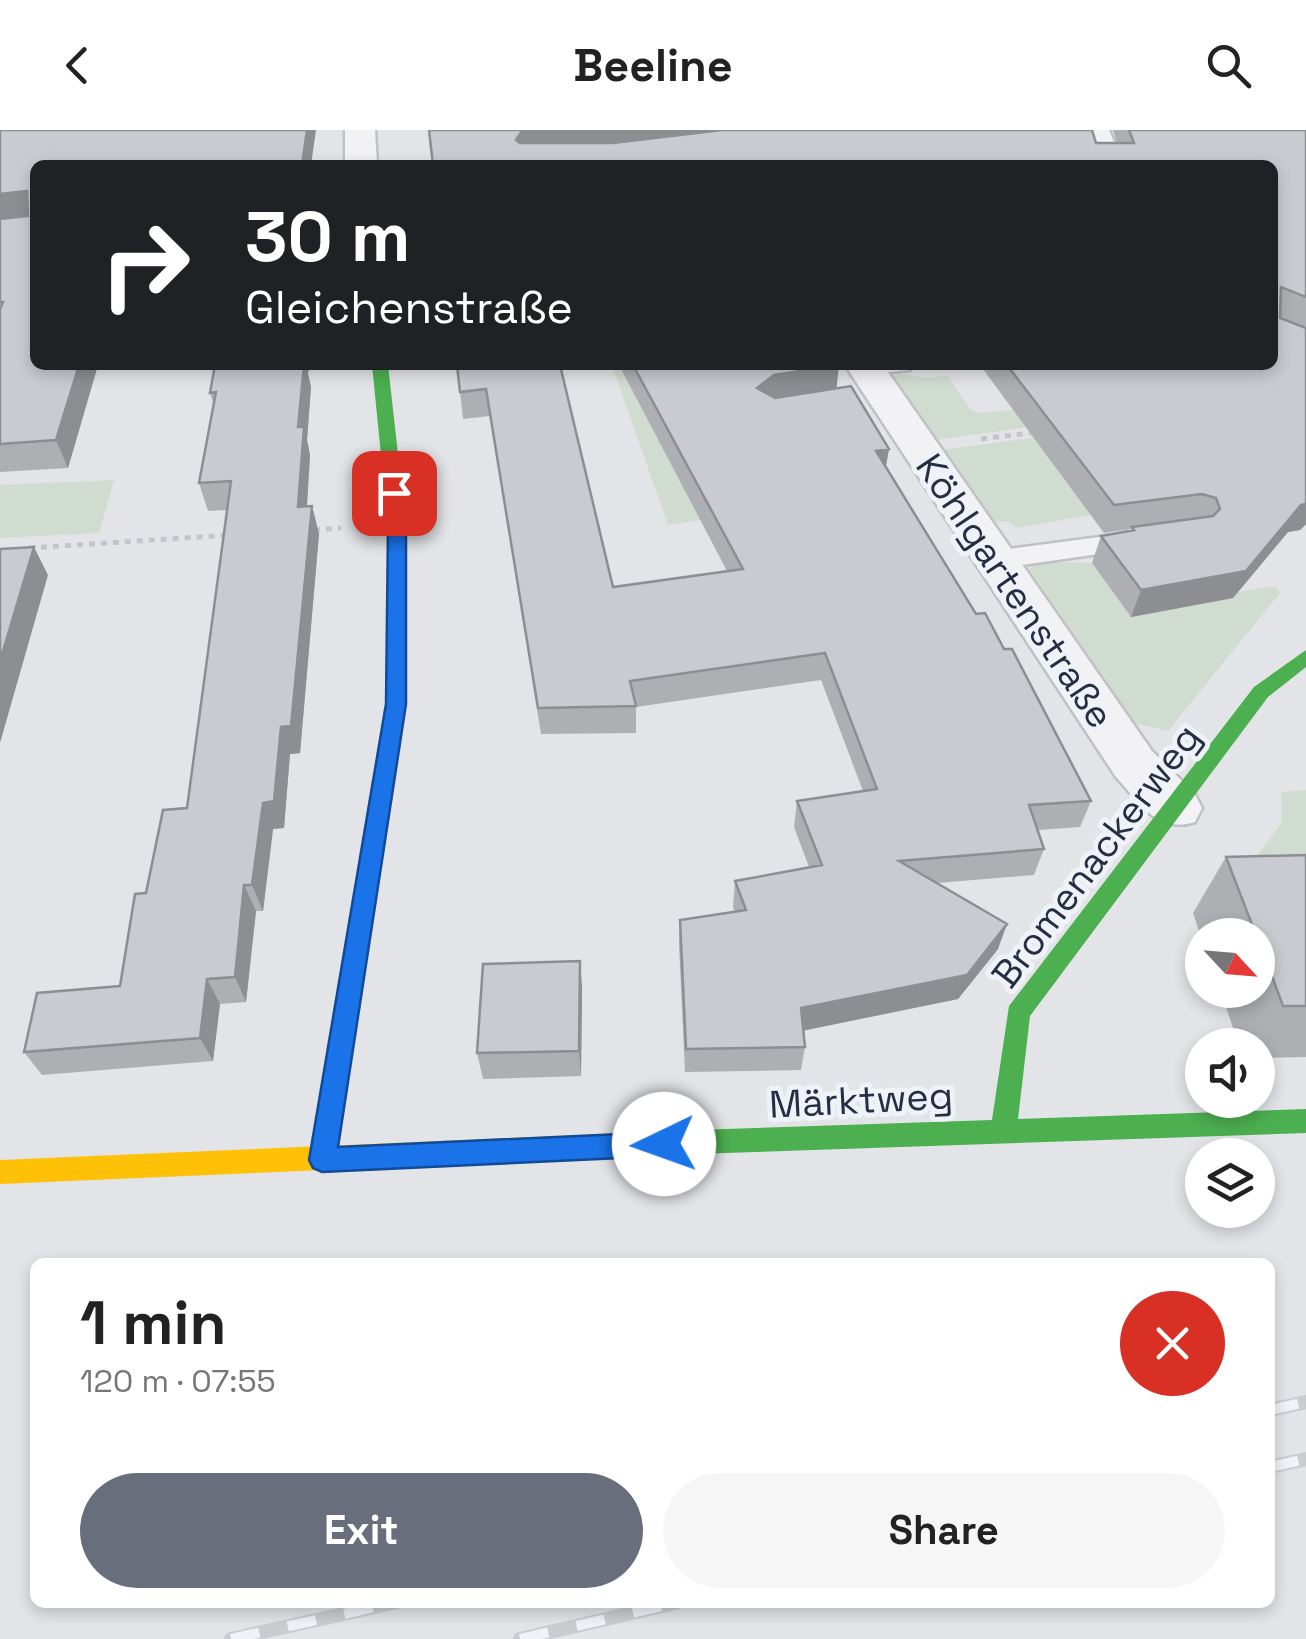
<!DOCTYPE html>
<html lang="en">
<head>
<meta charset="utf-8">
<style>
  :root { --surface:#fff; --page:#f6f6f6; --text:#222; --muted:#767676; --accent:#686e7c }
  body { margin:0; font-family:"Space Grotesk",sans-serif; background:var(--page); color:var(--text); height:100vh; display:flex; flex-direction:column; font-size:38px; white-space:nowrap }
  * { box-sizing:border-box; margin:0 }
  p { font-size:32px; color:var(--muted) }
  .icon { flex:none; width:55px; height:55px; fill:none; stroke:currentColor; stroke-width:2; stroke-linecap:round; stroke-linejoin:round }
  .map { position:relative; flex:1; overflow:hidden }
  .panel { position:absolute; left:30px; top:1128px; width:1245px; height:350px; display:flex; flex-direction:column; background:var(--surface); border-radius:15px; box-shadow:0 5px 15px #0003 }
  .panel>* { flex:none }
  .top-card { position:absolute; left:30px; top:30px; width:1248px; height:210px; border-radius:15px; box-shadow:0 5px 15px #0003; background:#202124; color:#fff; overflow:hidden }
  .needle { width:65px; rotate:116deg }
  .buttons { position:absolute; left:1185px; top:788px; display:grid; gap:20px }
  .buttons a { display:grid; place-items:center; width:90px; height:90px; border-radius:50%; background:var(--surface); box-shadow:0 5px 15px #0003; font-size:50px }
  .pin { position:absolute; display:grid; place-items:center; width:85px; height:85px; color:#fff; margin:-42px; border-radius:20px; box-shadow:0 5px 15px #0006 }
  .me { position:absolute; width:110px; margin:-55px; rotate:267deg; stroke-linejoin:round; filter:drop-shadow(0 0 8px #0008) }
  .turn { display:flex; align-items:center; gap:35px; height:210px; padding:0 50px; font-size:45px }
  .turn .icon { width:130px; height:130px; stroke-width:2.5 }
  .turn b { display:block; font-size:70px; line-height:85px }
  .round { display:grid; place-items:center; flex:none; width:105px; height:105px; border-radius:52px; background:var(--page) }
  .headline { display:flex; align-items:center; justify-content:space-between; height:170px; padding:0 50px }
  h1 { font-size:60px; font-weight:700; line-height:75px }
  .cta { display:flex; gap:20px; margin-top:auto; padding:20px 50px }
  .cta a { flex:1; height:115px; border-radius:60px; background:var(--accent); color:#fff; font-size:40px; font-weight:700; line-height:115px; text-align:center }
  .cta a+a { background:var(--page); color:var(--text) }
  header { display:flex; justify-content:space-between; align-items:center; height:130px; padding:0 50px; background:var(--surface); font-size:45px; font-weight:700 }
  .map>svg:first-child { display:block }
  .green { fill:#d1dcd1 }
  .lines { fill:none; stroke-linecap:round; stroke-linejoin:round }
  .lane-casing { stroke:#bfc1c5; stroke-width:5 }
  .street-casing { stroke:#bfc1c5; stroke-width:5 }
  .path { stroke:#c3c5cb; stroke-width:5; stroke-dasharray:6 6; stroke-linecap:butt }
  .lane { fill:#f2f2f4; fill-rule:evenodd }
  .street { fill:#f2f2f4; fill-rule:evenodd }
  .fast { fill:#4caf50; fill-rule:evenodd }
  .slow { fill:#ffc107; fill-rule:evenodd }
  .rail-casing { stroke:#caccd0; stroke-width:14 }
  .rail { stroke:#eff2f7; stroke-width:10; stroke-dasharray:29; stroke-linecap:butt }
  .wall { fill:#adafb3 }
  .shaded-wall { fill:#8d8e92 }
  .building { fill:#c9cbd0; stroke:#8d8e92; stroke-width:2.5 }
  .route { fill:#1a73e8; stroke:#114b97; stroke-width:2.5 }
  .labels { text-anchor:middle; stroke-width:10; stroke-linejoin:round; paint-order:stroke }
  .street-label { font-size:38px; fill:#262e43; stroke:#eff2f7 }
</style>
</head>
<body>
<header><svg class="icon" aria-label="back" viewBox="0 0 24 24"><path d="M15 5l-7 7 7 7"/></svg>Beeline<svg class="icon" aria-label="search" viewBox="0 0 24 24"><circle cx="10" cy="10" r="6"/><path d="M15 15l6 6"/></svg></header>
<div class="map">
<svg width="1306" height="1509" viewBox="0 0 1306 1509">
  <rect width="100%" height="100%" fill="#e2e4e7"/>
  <!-- green -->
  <path class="green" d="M612,235H714L835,369L668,395Z
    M901,244L925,248L948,246L970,279L978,283L1040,277L1134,283L934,310L892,246Z
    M1143,293L1060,342L1091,385L1016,398L1010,392L990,391L942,320Z
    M114,350L99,403L0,408V355Z
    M1039,432L1092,433L1226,464L1275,456L1280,463L1168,601L1130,592L1026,442Z
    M1306,660V759L1249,737L1282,692L1281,662Z"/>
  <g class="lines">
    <defs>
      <path id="lane" d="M858,235H913L910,240L858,245L855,240Z
        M1145,401L1155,404L1159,410L1155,416L994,439L984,436L980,430L984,424L994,421Z"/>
      <path id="street" d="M345,0H375L377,35H345Z
        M1079,0H1109L1124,35H1092Z
        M845,235H883L1152,621L1195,664L1202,678L1195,692C1157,704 1140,673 1116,647Z"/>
    </defs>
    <!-- lane casing -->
    <use href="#lane" class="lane-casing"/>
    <!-- street casing -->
    <use href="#street" class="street-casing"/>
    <!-- path -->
    <path class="path" d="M981,309L1038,302
      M314,400L341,398
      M29,418L231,405"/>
    <!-- lane -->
    <use href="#lane" class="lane"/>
    <!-- street -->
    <use href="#street" class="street"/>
    <!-- fast -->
    <path class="fast" d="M372,235H388L406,395V575L336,1030L332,1039L323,1042L314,1039L310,1030L386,575L388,395Z
      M1306,520V537L1268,567L1030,886L1018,989L1306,979V1003L695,1024L686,1020L682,1012L686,1004L695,1000L992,990L1009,876L1254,557Z"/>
    <!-- slow -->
    <path class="slow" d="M695,1000L704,1004L708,1012L704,1020L695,1024L0,1054V1030Z"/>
    <defs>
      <path id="rail" d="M1270,1280L1306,1272
        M1270,1337L1306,1329
        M231,1509L397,1472
        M520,1509L679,1472"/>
    </defs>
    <!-- rail casing -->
    <use href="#rail" class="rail-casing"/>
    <!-- rail -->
    <use href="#rail" class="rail"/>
  </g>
  <!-- wall -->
  <path class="wall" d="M0,0L35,35V235H98L68,338L0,342Z
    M1113,0H1306V394L1300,400L1288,402L1233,468L1131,487L1092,433L1101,406L1130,401L1131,399L1104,403L980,235H1272V35L1096,13H1117Z
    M215,235H309L308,244L311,257L307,310L310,325L307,377L312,376L319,404L300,623L290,624L284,698L273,699L263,781H256L246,872L220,874L213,931L42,945L24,922L120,856L146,763L187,678L227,380L208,381L199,353L214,276L210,263Z
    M457,235H560L613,457L727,441L619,235H838L836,258L889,319L886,336L976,484L1004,519L1091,671L1080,697L1038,700L1044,719L1034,745L937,753L998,819L958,869L804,900L805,917L801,940L685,942L679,815L680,790L735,782L733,777L735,751L809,737L794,697L797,671L863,661L821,550L636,577V603L541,604L490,286L463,289Z
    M1306,725V927L1258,928V915H1239L1220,860H1258V805H1202V810L1193,783L1226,727Z
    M580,831L582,858L581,946L483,949L477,923Z"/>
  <!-- shaded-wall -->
  <path class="shaded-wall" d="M307,0H316L311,35H302Z
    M524,0H716L524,26L516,10L522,1Z
    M27,61L35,88L0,92V64Z
    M79,235H98L68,338L56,310Z
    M301,235H309L308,244L311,257L307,310L310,325L305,405L298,377Z
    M839,236L836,263L771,272L757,258L774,245Z
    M889,319L884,346L876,321Z
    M1306,374V394L1300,400L1288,402L1233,468L1131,487L1141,460L1301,375Z
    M312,376L319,404L300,623L290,624L284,698L273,699L263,781L252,755L263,673L281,597Z
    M34,417L48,445L0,613V531Z
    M244,755L256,781L246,872L235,847Z
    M1007,794L998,819L958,869L797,902L801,878Z
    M580,831L582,858L581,946L579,921Z
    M207,849L220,874L213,931L200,908Z"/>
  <!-- building -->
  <path class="building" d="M0,0H307L302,35H35V235H79L56,310L0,314V179L3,172H0V89L28,86L27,61L0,64Z
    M429,0H524L522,1L516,10L520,13H613L722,0H1092L1096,13H1134L1129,0H1306V167L1281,157L1280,188L1306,198V374L1301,375L1246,441L1141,460L1101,406L1134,400L1132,397L1213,386L1220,379L1216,368L1202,364L1114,375L1007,235H1272V35H433Z
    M215,235H304L298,297H304L298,377L312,376L291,596L281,597L274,671L263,673L252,755H244L235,847L207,849L200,908L24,922L37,863L120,856L135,764L146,763L163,680L187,678L231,351L199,353L216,262L210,263Z
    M457,235H560L613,457L743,439L633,235H838L774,245L757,258L775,268L851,256L889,319L876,321L976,484L985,483L1004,519H1012L1091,671L1029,675L1044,719L899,731L1007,794L967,845L801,878L805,917L686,919L680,790L746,780L735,751L822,735L797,671L877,659L825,523L630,551L636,576L538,578L486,259L460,262Z
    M34,417L0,531V419Z
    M1306,725V876H1283L1258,809V805H1256L1226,727Z
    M580,831L579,921L477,923L483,834Z"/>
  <!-- route -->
  <path class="route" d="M394,357L402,363L406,395V574L338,1017L664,1002L673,1006L677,1014L673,1023L664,1026L322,1042L313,1038L309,1030L386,574L388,395L385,363Z"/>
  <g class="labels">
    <!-- street labels -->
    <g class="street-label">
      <text transform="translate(1015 461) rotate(56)" y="13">Köhlgartenstraße</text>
      <text transform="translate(1096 726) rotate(-53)" y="13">Bromenackerweg</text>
      <text transform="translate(861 970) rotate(-3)" y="13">Märktweg</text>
    </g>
  </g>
</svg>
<div class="buttons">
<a><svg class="needle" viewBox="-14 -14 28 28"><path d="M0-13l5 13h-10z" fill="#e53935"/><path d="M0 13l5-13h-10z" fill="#767676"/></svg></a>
<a><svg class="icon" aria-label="sound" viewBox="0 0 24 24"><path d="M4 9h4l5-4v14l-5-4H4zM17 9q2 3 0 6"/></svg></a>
<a><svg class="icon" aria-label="layers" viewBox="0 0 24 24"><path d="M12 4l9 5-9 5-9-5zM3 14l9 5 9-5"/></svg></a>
</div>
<div class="pin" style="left:394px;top:363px;background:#d93025"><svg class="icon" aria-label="arrive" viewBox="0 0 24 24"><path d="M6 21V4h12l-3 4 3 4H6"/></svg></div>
<svg class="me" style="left:664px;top:1014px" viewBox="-20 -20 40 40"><circle r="19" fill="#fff"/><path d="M0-13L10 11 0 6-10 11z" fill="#1a73e8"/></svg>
<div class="top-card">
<div class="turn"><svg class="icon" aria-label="right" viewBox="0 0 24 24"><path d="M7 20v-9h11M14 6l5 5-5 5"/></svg><div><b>30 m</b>Gleichenstraße</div></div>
</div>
<section class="panel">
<div class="headline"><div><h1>1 min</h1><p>120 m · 07:55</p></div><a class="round" style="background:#d93025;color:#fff"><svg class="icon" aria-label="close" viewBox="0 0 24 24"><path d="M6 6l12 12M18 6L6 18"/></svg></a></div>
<div class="cta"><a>Exit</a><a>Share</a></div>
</section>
</div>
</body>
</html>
